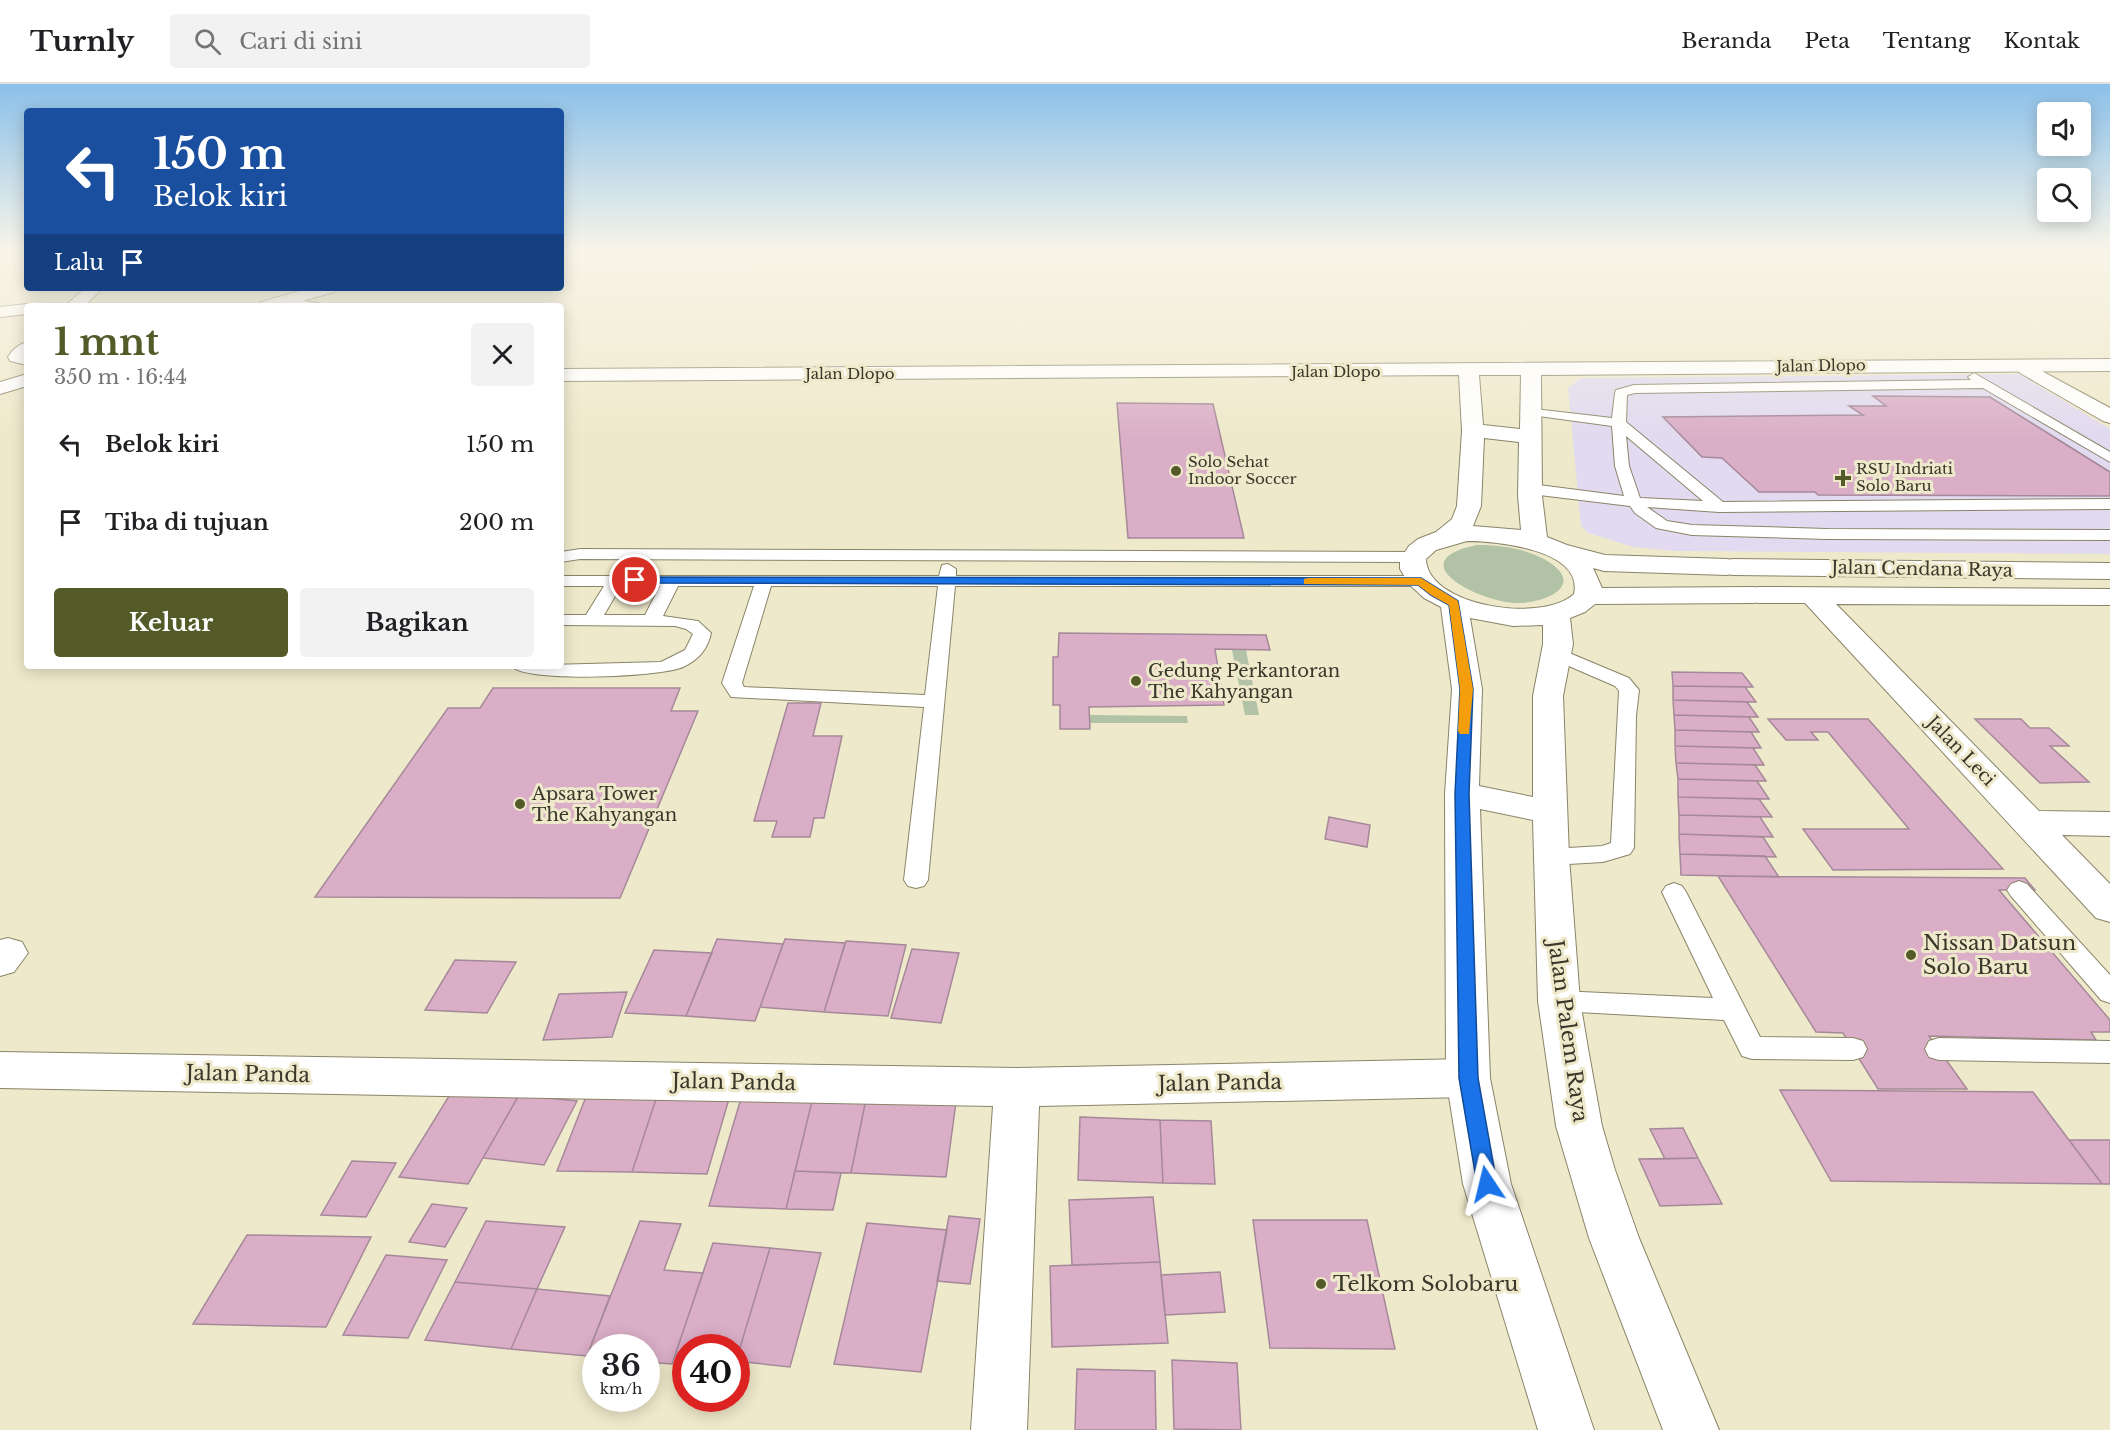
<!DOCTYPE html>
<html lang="id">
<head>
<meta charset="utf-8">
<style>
  :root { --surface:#fff; --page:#f2f2f2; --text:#202124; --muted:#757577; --line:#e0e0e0; --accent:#545b29 }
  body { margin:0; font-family:"Libre Baskerville",serif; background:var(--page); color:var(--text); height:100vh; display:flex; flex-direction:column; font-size:22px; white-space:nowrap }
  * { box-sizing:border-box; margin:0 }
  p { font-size:20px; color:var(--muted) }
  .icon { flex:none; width:33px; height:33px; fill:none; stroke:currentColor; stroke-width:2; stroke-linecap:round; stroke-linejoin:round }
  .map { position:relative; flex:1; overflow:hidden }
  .side { position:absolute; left:24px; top:219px; width:540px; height:366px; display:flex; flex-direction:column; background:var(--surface); border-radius:6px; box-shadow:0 3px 15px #0003 }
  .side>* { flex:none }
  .hud { position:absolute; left:24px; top:24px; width:540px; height:183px; border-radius:6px; box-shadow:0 3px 15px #0003; background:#1a4fa0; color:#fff; overflow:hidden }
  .controls { position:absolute; left:2037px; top:18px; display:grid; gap:12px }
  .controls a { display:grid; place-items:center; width:54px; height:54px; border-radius:6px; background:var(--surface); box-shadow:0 3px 15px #0003; font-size:30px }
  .speed { position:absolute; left:582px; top:1250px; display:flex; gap:12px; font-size:30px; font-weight:700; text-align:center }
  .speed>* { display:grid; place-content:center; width:78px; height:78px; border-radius:50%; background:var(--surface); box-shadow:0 3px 15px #0003; line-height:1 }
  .speed small { font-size:15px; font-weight:400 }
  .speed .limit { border:9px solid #d22; background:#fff; color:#111 }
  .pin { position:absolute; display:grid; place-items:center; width:51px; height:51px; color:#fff; margin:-26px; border:3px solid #fff; border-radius:50%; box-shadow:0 2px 6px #0007 }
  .me { position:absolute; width:66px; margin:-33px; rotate:350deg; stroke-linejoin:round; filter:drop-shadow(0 0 4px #0008) }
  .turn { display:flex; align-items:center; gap:21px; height:126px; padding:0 30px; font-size:27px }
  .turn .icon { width:78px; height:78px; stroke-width:2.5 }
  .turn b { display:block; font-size:42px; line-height:51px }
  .then { display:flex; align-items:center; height:57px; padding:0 30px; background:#0003; gap:12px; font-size:22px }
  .round { display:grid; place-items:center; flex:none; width:63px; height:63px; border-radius:6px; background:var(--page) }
  .head { display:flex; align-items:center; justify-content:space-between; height:102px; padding:0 30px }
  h1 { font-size:36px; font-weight:700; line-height:45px; color:var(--accent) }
  .action { display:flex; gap:12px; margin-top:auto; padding:12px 30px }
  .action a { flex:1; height:69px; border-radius:6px; background:var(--accent); color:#fff; font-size:24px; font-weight:700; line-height:69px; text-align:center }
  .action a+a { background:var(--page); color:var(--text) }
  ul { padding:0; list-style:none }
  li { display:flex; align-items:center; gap:18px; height:78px; padding:0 30px }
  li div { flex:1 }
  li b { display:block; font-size:22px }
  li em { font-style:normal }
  header { display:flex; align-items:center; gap:36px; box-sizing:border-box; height:84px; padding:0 30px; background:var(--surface); border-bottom:2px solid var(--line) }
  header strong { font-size:28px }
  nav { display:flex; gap:33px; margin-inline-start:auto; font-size:21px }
  .search { width:420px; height:54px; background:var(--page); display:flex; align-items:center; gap:15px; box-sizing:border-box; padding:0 21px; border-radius:6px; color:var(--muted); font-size:22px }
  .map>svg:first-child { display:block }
  .industrial { fill:#efdacc }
  .medical { fill:#e1daf0 }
  .green { fill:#b1c2a7 }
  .building { fill:#daaec7; stroke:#a58999; stroke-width:1.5 }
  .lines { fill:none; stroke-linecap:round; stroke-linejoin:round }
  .lane-casing { stroke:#8a8468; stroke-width:2 }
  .street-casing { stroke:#8a8468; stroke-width:2 }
  .secondary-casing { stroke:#8a8468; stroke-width:2 }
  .lane { fill:#fff; fill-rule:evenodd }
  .street { fill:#fff; fill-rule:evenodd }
  .secondary { fill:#fff; fill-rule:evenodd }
  .route { fill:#1a73e8; stroke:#114b97; stroke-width:1.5 }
  .slow { fill:#f59e0b }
  .poi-dot { fill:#545b29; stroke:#efe9cb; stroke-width:2 }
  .labels { text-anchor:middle; stroke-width:6; stroke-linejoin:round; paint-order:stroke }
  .far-street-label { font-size:15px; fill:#3a372b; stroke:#efe9cb }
  .far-poi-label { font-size:15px; fill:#3a372b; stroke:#efe9cb; text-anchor:start }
  .street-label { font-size:18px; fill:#3a372b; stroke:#efe9cb }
  .poi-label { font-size:18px; fill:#3a372b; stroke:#efe9cb; text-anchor:start }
  .near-poi-label { font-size:21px; fill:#3a372b; stroke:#efe9cb; text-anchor:start }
  .near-street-label { font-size:21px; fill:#3a372b; stroke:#efe9cb }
</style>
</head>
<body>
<header>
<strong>Turnly</strong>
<div class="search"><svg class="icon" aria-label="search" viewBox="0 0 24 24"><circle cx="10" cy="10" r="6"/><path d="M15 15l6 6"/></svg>Cari di sini</div>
<nav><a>Beranda</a><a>Peta</a><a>Tentang</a><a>Kontak</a></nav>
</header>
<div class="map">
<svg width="2110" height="1346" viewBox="0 0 2110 1346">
  <rect width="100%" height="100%" fill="#efe9cb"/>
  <!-- industrial -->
  <path class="industrial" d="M561,167H761L746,184H561Z"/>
  <!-- medical -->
  <path class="medical" d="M2019,290L2110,345V470L1675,467L1633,463L1588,449L1581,442L1568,304L1581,294Z"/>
  <!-- green -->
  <path class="green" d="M1477,461C1500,461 1523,464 1544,475C1588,500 1548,519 1517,519C1479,518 1398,477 1477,461Z
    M1232,566H1246L1259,631H1245Z
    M1090,631L1187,632L1188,639H1090Z"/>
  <!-- building -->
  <path class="building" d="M1873,312L1990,313L2110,388V412L1818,411L1815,408H1759L1722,374L1702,373L1663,333L1863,331L1849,322H1886Z
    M1117,319L1213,320L1244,454H1128Z
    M1059,549L1266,551L1270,566L1215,565L1224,621L1089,623L1090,645H1060V621H1053V573H1058Z
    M1672,588L1742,589L1753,603L1673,602Z
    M1673,602L1745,603L1756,618L1673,616Z
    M493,604H680L671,627H698L620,814L315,813L448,624H480Z
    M1673,616L1747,618L1758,633L1674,631Z
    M788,619H821L813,652H842L824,734H814L810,753H772L777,737H754Z
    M1674,631L1749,633L1759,648L1675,646Z
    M1768,635H1868L2003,785L1833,786L1803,745H1909L1828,648H1811L1818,656H1786Z
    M1975,635H2021L2030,644H2049L2069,662H2050L2089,698L2040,699Z
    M1675,646L1751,648L1761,664L1675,662Z
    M1675,662L1753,664L1764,681L1676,679Z
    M1676,679L1755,681L1766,697L1678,695Z
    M1678,695L1757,697L1769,715L1678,713Z
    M1678,713L1759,715L1772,733L1679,731Z
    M1679,731L1760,733L1773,753L1679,750Z
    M1329,733L1370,741L1367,763L1325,755Z
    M1679,750L1763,753L1776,773L1680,770Z
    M1680,770L1765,772L1779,793L1681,791Z
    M1718,792L2025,794L2035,806H1999L2110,936V948H2091L2096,956L1929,952L1967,1005H1878L1843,949L1816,948Z
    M717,855L783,860L755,937L686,932Z
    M785,855L845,859L824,928L760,923Z
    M846,857L906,861L888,932L824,928Z
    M912,865L959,869L941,939L891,934Z
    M654,866L712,869L686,932L625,929Z
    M455,876L516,878L487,929L425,926Z
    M627,908L612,953L543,956L559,910Z
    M454,1004L519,1011L468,1100L399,1093Z
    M589,1005L659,1006L632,1088L557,1087Z
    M659,1006L731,1008L707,1090L632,1088Z
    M1780,1006L2033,1008L2102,1100L1831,1097Z
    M519,1011L577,1017L544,1081L483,1074Z
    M742,1011L813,1013L786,1125L709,1122Z
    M813,1013L866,1015L851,1089L795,1087Z
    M866,1015L956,1018L946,1093L851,1089Z
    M1080,1033L1160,1036L1163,1099L1078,1096Z
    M1160,1036L1211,1037L1215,1100L1163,1099Z
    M1683,1044L1698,1074L1665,1075L1650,1045Z
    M2069,1056H2110V1100H2102Z
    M1698,1074L1722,1120L1660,1122L1639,1075Z
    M352,1077L396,1079L366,1133L321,1131Z
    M795,1087L841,1089L833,1126L786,1125Z
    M1153,1113L1160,1178L1072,1181L1069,1116Z
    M432,1120L467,1124L445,1163L409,1158Z
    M949,1132L980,1135L970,1200L937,1197Z
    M1253,1136H1367L1395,1265L1270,1264Z
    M486,1137L565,1143L537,1205L455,1198Z
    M640,1137L681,1140L664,1186L703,1189L672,1280L646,1278V1263H596V1273L587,1272Z
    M867,1139L947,1146L921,1288L834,1280Z
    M247,1151L371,1153L326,1243L193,1240Z
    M713,1159L770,1164L736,1277V1263H686V1272L675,1271Z
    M770,1164L821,1169L790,1283L736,1277Z
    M386,1171L447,1176L408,1254L343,1251Z
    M1160,1178L1168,1259L1052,1263L1050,1182Z
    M1220,1188L1225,1228L1165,1231L1161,1191Z
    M455,1198L537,1205L511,1265L425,1256Z
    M537,1205L610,1212L587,1272L511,1265Z
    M1172,1276L1237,1279L1241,1346L1174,1345Z
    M1077,1285L1155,1287L1156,1346H1075Z"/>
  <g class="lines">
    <defs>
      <path id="lane" d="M285,214L318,219L323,222L281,219V215Z
        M1974,289L2110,368V378L1983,304L1635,309L1627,311L1626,338L1723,418L2110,415V425L1719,428L1647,423L1667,437L1692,441L1827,445L2110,446V456L1827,455L1692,451L1656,444L1635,429L1630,422L1531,410L1523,405L1531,400L1624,412L1615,382L1612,342L1531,331L1524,327L1526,324L1612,334L1615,309L1616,306L1634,301L1971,296L1968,293ZM1626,352L1703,417L1640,414L1629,382Z
        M580,465L1414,468L1422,473L1414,478L580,475L561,478V468Z
        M948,480L956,485V492H1421L1427,493L1430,497L1427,501L1421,502H955L928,796L924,802L916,804L908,802L904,796L924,623L731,613L722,599L754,502H678L663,532L698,537L711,549C708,565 698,576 683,583C661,593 523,599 512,582L661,578L685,566L693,550L686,545L675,542L561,541V531H586L604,502H561V492H939L942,481ZM621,502H660L645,531H604ZM771,502H938L925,611L744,603L742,599Z
        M1555,563L1629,594L1639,606L1636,632L1634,764L1630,770L1603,778L1551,781L1543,779L1539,773L1543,767L1551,765L1602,762L1611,759L1619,607L1615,602L1548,573L1546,569L1548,565Z
        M2019,797L2027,800L2110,891V919L2101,916L2011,812L2007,806L2011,800Z
        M1674,799L1682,802L1686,808L1760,953L1853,954L1863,957L1867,965L1863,973L1853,976L1752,975L1742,972L1724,936L1559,927L1550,924L1546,917L1550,910L1559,907L1713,914L1662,808L1666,802Z
        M1939,954L2110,957V979L1939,976L1929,973L1925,965L1929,957Z"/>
      <path id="street" d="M85,204H103L84,222H65Z
        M27,220L34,222H27V230L0,233V223Z
        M27,258V281L10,277L8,273C12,266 19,260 27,258Z
        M2027,279L2110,324V339L2103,337L2020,289L2017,285L2020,281Z
        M1733,475L2110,479V495L1733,491L1724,489L1720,483L1724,477Z
        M1759,503L2110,505V521L1836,520L2039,727L2110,728V752L2062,751L2110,800V838L2096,834L1805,519H1759L1749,517L1745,511L1749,505Z
        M8,854L22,858L28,869L14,888L0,892V856Z
        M0,968L1017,984L1468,975L1484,981L1490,994L1484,1007L1468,1013L1039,1022L1027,1346H971L993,1022L0,1004Z"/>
      <path id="secondary" d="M310,204H336L334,208L285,222H258L261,218Z
        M2110,275V287L1541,291L1542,412L1547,453L1567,461L1605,471L1727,475L1736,477L1740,483L1736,489L1727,491L1604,487L1593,484L1602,504L1754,503L1764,505L1768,511L1764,517L1754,519L1595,520L1585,528L1570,534L1573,560L1563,612L1569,773L1580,917L1589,970L1602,1042L1615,1086L1639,1154L1719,1346H1663L1589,1154L1556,1042L1538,917L1533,736L1480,725L1490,994L1511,1100L1594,1346H1538L1463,1100L1446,994L1445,710L1452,605L1441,523L1424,514L1410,501L1400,485V475L1409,462L1418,455L1436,448L1452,435L1457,422L1462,347L1459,291L561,297V285ZM1479,291H1521L1520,345L1483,341ZM1484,354L1519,358L1518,412L1521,446L1473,442L1481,422ZM1467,457C1495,457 1584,465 1574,510C1542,540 1427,522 1426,475L1436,466ZM1470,534L1513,542L1543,541V560L1533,612V713L1479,702L1482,605Z
        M27,290V302L0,310V298Z"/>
    </defs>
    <!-- lane casing -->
    <use href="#lane" class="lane-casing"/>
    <!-- street casing -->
    <use href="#street" class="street-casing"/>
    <!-- secondary casing -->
    <use href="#secondary" class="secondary-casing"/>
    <!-- lane -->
    <use href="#lane" class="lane"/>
    <!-- street -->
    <use href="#street" class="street"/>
    <!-- secondary -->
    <use href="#secondary" class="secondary"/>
  </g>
  <!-- sky -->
  <linearGradient id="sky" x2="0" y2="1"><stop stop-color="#8bc0e9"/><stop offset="0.47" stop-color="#f8f5e8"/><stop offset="1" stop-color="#f8f5e8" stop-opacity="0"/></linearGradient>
  <rect width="2110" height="355" fill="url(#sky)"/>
  <!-- route -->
  <path class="route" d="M635,493L1421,494L1458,517L1473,605L1469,710L1478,994L1497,1100L1494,1107L1487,1110L1480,1107L1477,1100L1459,994L1455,710L1460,605L1449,521L1431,511L1418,501L631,499V494Z"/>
  <!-- slow -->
  <path class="slow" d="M1308,494H1421L1458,517L1473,605L1469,650H1460L1458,647L1460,605L1449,521L1431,511L1418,501L1304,500V495Z"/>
  <!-- markers -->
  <g class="poi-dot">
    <circle cx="1176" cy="387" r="6"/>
    <path d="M1840 385h6v6h6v6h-6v6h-6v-6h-6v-6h6z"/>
    <circle cx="1136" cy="597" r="6"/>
    <circle cx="520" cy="720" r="6"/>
    <circle cx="1911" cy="871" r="6"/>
    <circle cx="1321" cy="1200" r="6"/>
  </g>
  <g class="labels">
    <!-- far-street labels -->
    <g class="far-street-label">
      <text transform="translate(1821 282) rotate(-1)" y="5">Jalan Dlopo</text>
      <text x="1336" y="293">Jalan Dlopo</text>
      <text x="850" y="295">Jalan Dlopo</text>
    </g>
    <!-- far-poi labels -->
    <g class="far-poi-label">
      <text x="1188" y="383">Solo Sehat<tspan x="1188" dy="17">Indoor Soccer</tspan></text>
      <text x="1856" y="390">RSU Indriati<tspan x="1856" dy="17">Solo Baru</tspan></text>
    </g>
    <!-- street labels -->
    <g class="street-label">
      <text transform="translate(1922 485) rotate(1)" y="6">Jalan Cendana Raya</text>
      <text transform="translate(1961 667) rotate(46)" y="6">Jalan Leci</text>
    </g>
    <!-- poi labels -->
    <g class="poi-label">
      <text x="1148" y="593">Gedung Perkantoran<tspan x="1148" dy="21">The Kahyangan</tspan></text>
      <text x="532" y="716">Apsara Tower<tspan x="532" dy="21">The Kahyangan</tspan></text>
    </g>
    <!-- near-poi labels -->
    <g class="near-poi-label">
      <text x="1923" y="866">Nissan Datsun<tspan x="1923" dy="24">Solo Baru</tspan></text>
      <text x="1333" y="1207">Telkom Solobaru</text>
    </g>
    <!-- near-street labels -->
    <g class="near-street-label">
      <text transform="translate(1568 947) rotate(82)" y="7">Jalan Palem Raya</text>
      <text transform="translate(248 990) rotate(1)" y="7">Jalan Panda</text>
      <text transform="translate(734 998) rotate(1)" y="7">Jalan Panda</text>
      <text transform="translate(1220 999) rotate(-1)" y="7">Jalan Panda</text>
    </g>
  </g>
</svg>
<div class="controls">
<a><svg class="icon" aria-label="sound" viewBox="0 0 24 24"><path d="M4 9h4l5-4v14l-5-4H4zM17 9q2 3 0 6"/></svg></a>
<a><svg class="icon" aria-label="search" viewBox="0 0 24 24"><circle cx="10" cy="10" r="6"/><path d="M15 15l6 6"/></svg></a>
</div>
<div class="speed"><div>36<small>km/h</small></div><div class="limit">40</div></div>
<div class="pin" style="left:635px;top:496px;background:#d93025"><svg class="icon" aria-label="arrive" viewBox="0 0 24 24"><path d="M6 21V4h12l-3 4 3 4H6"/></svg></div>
<svg class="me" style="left:1487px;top:1100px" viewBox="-20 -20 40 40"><path d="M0-17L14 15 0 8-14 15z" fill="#1a73e8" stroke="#fff" stroke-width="4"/></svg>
<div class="hud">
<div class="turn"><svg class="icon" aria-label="left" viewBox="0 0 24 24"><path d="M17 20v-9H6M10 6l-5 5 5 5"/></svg><div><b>150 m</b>Belok kiri</div></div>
<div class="then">Lalu<svg class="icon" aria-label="arrive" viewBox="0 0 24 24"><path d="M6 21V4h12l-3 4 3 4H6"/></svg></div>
</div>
<section class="side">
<div class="head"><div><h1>1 mnt</h1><p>350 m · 16:44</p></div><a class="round"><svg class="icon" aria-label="close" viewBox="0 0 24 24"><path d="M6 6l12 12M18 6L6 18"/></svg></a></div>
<ul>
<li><svg class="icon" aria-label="left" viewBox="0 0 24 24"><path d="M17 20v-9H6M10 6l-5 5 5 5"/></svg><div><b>Belok kiri</b></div><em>150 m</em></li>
<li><svg class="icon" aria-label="arrive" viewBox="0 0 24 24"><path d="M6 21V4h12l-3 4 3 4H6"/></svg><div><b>Tiba di tujuan</b></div><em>200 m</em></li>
</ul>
<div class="action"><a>Keluar</a><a>Bagikan</a></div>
</section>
</div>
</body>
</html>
